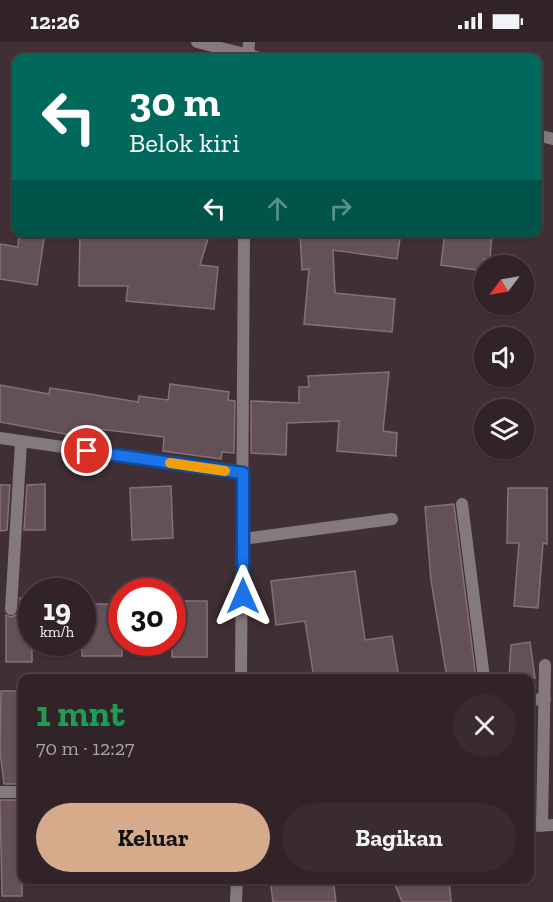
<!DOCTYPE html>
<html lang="id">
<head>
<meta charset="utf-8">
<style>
  :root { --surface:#312328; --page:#392b30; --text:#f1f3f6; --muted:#a8a4a8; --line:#4c4045; --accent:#d6ab8b }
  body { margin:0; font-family:"Zilla Slab",serif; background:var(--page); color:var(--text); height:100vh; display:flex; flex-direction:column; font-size:22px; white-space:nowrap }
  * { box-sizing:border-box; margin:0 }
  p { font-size:20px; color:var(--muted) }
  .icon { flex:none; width:33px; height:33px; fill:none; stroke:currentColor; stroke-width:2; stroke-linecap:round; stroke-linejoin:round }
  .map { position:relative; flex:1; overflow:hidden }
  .side { position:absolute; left:18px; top:632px; width:516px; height:210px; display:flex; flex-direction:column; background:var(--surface); border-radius:12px; box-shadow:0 2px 4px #0004,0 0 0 2px var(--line) }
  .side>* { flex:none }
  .hud { position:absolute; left:12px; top:12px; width:530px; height:183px; border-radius:12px; box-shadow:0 2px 4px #0004,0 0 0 2px var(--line); background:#00695c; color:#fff; overflow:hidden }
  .needle { width:39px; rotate:238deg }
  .controls { position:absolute; left:474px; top:213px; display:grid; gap:12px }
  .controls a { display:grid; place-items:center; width:60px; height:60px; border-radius:50%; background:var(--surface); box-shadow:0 2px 4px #0004,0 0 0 2px var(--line); font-size:30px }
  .speed { position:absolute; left:18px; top:536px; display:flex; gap:12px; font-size:30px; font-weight:700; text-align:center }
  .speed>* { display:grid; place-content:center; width:78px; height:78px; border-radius:50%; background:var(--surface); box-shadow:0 2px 4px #0004,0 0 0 2px var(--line); line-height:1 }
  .speed small { font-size:15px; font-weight:400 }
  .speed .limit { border:9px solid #d22; background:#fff; color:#111 }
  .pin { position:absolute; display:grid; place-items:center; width:51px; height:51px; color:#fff; margin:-26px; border:3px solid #fff; border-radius:50%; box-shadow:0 2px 6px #0007 }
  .me { position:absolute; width:66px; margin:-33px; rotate:0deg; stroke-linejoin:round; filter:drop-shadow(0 0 4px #0008) }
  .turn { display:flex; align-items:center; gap:21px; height:126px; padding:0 18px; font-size:27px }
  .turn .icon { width:78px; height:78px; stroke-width:2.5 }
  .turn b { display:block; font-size:42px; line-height:51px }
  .lanes { display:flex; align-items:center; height:57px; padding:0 18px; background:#0003; justify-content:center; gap:30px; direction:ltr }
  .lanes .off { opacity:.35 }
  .round { display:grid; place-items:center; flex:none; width:63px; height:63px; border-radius:32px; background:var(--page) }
  .head { display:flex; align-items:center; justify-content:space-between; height:102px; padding:0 18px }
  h1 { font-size:36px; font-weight:700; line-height:45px; color:#1e9e55 }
  .primary-button { display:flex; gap:12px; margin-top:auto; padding:12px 18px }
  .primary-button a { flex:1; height:69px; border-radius:36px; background:var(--accent); color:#111; font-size:24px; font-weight:700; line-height:69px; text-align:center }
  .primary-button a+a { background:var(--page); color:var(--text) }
  .status { display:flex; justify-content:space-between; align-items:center; height:42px; padding:0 30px; background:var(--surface); direction:ltr }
  .status svg { height:16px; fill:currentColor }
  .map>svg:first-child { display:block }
  .building { fill:#645057; stroke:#857078; stroke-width:1.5 }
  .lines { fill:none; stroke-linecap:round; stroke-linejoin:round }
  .lane { stroke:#847a7d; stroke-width:12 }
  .street { stroke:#847a7d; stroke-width:12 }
  .route-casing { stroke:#114b97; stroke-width:15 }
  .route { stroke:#1a73e8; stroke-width:10 }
  .slow { stroke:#f59e0b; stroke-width:10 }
</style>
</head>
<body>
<div class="status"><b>12:26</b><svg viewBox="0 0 49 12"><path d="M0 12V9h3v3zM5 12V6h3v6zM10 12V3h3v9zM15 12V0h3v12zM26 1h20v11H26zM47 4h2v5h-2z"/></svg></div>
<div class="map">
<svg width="553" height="860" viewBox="0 0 553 860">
  <rect width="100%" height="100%" fill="#412f36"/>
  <!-- building -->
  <path class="building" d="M19,190H45L37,243L0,237V202L18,205Z
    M80,190H210L200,223L218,225L214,267L126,259L128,244H79Z
    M300,190H401L397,217L333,208L335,251L395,257L392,290L304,282L309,227L302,228Z
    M445,190H492L490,218L484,217V229L441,223Z
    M389,330L383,389L397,391L396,414L337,409L339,379L287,381L286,413L251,411V359L299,361V345H309L308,334Z
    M170,342L229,350L228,358L235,359L234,411L222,410L221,417L163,409L164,395L99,387L97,398L0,380V343L49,352L50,346L77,350L138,360L139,354L168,358Z
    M45,442V488H24L27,443Z
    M0,443H10L7,488L0,489Z
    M171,444L173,496L132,498L130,446Z
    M508,446H547V502L543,501L538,566L514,564L519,501H507Z
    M454,462V463L476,636H447L431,538L425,465Z
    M355,529L365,598L392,594L399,636H314L305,579L276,583L271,539Z
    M20,556H32V620H6V573L11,575L18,572Z
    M172,559H207V615H172Z
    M90,562H122V614H82V563Z
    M530,600L535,636H509L511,603Z
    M1,649H22V742H4L0,709Z
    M0,758H22V854H2Z
    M270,837H333L336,860H273Z
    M393,837H449L451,860H402Z"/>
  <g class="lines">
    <!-- lane -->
    <path class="lane" d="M243,497L392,477"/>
    <!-- street -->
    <path class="street" d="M197,0L260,16
      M248,16L249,0
      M537,93L553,97
      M0,396L243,431
      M462,462L484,636
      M11,567L21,400
      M241,636L244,190
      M530,658L545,657
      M0,750H22
      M530,784L553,783
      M542,784L545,623
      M236,860L237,837"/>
  </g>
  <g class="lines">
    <defs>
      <path id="route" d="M87,409L243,431V554"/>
    </defs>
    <!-- route casing -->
    <use href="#route" class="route-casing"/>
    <!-- route -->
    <use href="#route" class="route"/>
    <!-- slow -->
    <path class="slow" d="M170,421L225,429"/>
  </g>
</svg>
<div class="controls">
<a><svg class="needle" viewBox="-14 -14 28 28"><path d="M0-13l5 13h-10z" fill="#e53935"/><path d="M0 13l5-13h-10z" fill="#a8a4a8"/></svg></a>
<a><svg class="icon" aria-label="sound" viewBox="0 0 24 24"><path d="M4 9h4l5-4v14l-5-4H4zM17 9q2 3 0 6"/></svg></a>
<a><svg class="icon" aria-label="layers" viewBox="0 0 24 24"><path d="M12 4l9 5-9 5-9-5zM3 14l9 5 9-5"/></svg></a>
</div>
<div class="speed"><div>19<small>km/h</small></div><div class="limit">30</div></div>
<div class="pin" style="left:87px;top:409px;background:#d93025"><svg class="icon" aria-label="arrive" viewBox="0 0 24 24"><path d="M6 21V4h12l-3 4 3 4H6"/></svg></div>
<svg class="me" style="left:243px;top:554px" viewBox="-20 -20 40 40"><path d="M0-17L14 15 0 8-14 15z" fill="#1a73e8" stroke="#fff" stroke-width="4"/></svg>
<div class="hud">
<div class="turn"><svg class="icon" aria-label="left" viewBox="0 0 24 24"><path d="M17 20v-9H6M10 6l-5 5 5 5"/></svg><div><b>30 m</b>Belok kiri</div></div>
<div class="lanes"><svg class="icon" aria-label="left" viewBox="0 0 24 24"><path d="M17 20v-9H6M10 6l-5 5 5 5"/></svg><svg class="icon off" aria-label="ahead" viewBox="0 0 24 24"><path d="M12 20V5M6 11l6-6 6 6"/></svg><svg class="icon off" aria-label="right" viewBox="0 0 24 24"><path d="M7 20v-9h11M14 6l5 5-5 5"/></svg></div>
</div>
<section class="side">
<div class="head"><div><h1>1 mnt</h1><p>70 m · 12:27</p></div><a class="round"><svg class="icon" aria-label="close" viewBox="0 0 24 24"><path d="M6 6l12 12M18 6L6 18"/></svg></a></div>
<div class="primary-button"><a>Keluar</a><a>Bagikan</a></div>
</section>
</div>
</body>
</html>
